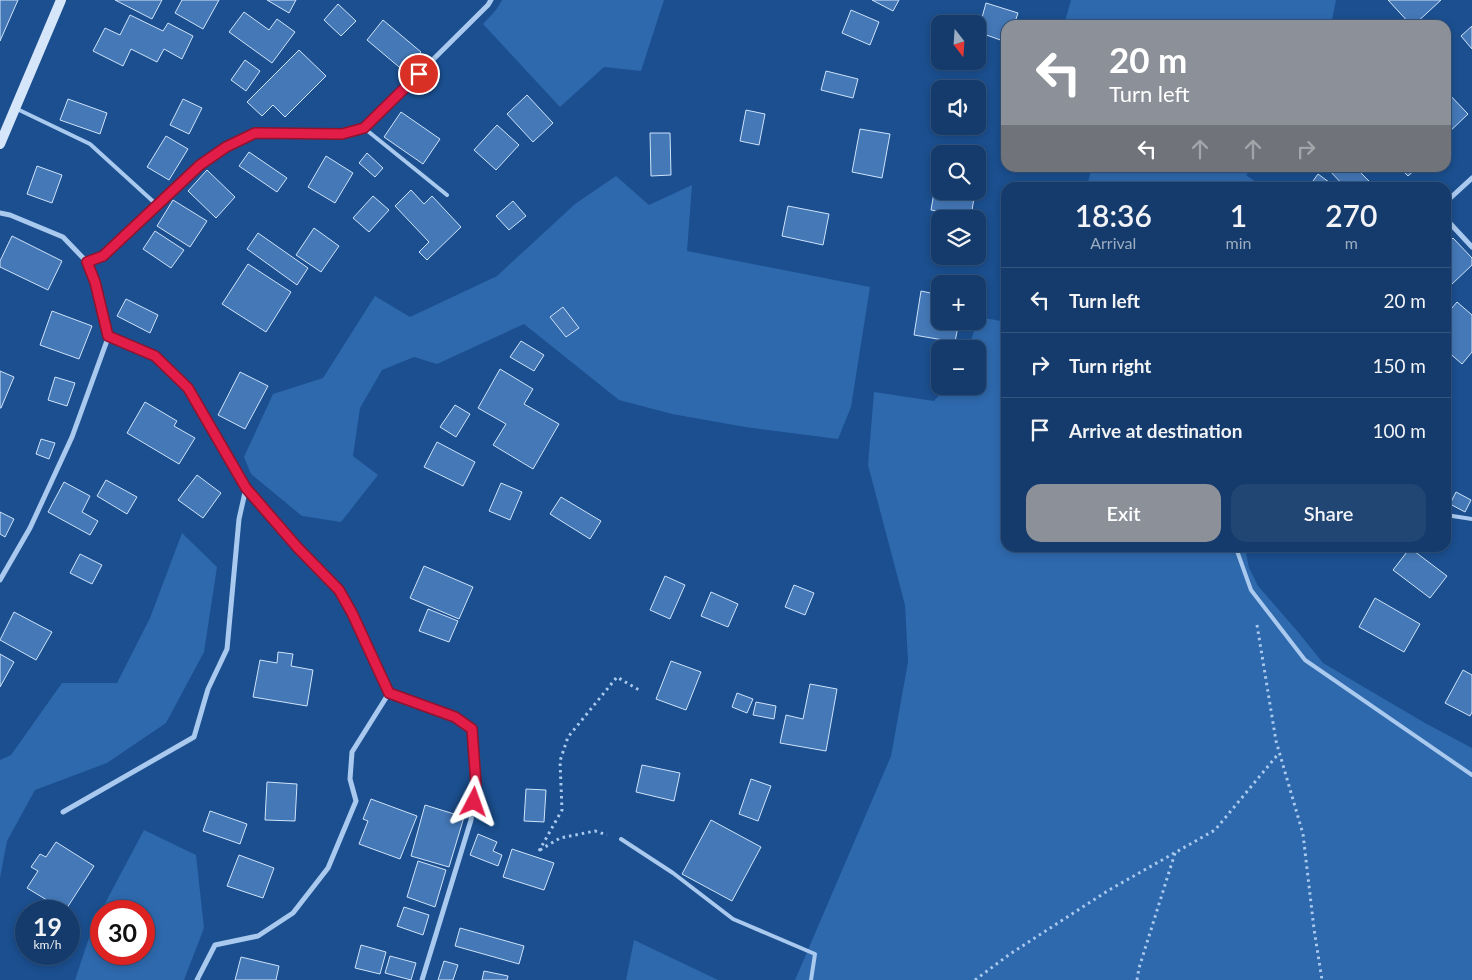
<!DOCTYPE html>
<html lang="en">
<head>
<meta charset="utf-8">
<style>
  :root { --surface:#143b6b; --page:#214673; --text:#f1f3f6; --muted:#9dadc1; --line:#33557e; --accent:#8c9099 }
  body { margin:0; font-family:Lato,sans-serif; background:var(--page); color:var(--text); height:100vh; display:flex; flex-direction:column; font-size:19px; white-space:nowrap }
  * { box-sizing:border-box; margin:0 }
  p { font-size:16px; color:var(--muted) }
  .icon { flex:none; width:28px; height:28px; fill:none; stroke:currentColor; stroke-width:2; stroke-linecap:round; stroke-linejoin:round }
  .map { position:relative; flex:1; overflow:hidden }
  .sheet { position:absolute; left:1001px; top:182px; width:450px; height:370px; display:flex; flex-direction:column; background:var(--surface); border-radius:15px; box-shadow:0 2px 8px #0003,0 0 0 1px var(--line) }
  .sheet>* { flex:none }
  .banner { position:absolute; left:1001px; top:20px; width:450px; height:152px; border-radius:15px; box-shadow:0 2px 8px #0003,0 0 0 1px var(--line); background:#8c9099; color:#fff; overflow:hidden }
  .needle { width:32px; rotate:163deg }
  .tools { position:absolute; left:931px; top:15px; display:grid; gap:10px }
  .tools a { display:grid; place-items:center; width:55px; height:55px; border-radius:10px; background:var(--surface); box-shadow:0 2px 8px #0003,0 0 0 1px var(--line); font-size:25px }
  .speed { position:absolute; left:15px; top:900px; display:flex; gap:10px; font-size:25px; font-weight:700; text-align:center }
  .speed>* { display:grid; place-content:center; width:65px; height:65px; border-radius:50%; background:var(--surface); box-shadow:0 2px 8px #0003,0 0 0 1px var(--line); line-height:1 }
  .speed small { font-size:12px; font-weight:400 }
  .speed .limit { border:8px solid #d22; background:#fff; color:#111 }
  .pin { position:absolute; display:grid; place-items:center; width:42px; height:42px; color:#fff; margin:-21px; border:2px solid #fff; border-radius:50%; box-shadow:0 1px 5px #0007 }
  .me { position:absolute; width:55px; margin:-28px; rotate:4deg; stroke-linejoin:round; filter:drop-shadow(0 0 4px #0008) }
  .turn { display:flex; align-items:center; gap:18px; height:105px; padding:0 25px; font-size:22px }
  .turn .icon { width:65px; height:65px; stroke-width:2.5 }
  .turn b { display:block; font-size:35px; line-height:42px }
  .lanes { display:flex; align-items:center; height:48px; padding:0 25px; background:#0003; justify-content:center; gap:25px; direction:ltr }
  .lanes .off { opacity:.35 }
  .eta { display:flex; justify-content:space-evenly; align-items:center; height:85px; text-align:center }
  .eta b { font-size:30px; font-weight:600; line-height:35px }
  .action { display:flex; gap:10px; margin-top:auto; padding:10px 25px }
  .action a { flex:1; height:58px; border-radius:15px; background:var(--accent); color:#fff; font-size:20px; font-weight:600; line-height:58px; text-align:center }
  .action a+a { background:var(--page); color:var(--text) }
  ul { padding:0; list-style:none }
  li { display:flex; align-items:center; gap:15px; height:65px; padding:0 25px; border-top:1px solid var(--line) }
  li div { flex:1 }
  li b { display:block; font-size:19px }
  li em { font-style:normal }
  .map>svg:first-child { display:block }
  .green { fill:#2e69ad; fill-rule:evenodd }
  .building { fill:#4478b7; stroke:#cfe3fa }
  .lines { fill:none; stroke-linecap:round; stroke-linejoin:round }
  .path { stroke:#a9c9ee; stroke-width:3; stroke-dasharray:2.5 4; stroke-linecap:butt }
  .lane { stroke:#a9c9ee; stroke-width:4 }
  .street { stroke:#a9c9ee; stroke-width:5 }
  .secondary { stroke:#d6e6fa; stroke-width:10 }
  .route-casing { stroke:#92132f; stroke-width:12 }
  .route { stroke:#e11d48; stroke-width:9 }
</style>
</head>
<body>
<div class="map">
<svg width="1472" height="980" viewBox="0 0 1472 980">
  <rect width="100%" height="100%" fill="#1b4f8f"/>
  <!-- green -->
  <path class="green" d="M502,0H664L641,71L604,67L560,107L483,24L496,10Z
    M1071,0H1336L1331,25H1064Z
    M1087,168H1252L1246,175L1263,187H1087L1091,170Z
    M616,176L649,205L692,185L687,251L870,287L851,407L838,439L745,427L672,414L619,400L524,324L437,364L414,357L382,370L360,408L353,456L378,475L341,522L302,516L251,474L244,457L273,394L323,378L375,296L410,317L497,276L575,204Z
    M979,317L1006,322V548H1245L1249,568L1258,586L1298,632L1323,663L1425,723L1472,748V980H795L891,756L908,662L905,605L868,465L874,392L934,401L947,386H978V349H968Z
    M182,533L217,567L204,652L166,723L107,763L35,790L7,841L0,878V760L11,755L62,683H117L150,618Z
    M144,830L196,855L204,928L184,980H75L93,926ZM101,911H144V954H101Z
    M634,940L718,980H626Z"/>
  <!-- building -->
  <path class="building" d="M0,0H18L0,41Z
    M115,0H162L152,19Z
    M182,0H219L203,29L175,13Z
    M267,0H296L289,13Z
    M872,0H899L893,11Z
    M1388,0H1441L1414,25H1411Z
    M986,3L1018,13L1014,25H1006V42L978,32Z
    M338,4L356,21L341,36L324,20Z
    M851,10L879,22L870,45L842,33Z
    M244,12L269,30L277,19L295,32L272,63L229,32Z
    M130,15L163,31L168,23L193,36L182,59L164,49L157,62L131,49L123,66L93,51L105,28L120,35Z
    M383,20L421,52L405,72L367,40Z
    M1472,26V49L1461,36Z
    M299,50L326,76L285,117L273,105L262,116L247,102Z
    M245,60L260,71L246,91L231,80Z
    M826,71L858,79L853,98L821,90Z
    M1446,91L1468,114L1446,135Z
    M527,95L553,123L533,142L507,114Z
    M68,99L107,113L100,134L60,120Z
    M183,99L202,108L189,134L170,125Z
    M746,110L765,114L759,145L740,141Z
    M401,112L440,139L423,164L384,137Z
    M497,125L519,145L496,170L474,150Z
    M860,129L890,134L882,178L852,172Z
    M650,133H670L671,175L651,176Z
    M166,136L188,149L169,180L147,167Z
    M249,152L287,178L277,192L239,166Z
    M367,153L383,168L375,177L359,163Z
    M326,156L353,173L335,203L308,187Z
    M37,166L62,175L52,203L27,194Z
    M1327,168H1356L1376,188H1346Z
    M1400,168H1417L1408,176Z
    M207,170L235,197L216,218L188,191Z
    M938,170L940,171V191H975L971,217L931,210Z
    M1318,174L1333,185L1331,188H1308Z
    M411,190L424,204L432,196L461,227L427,260L419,252L429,242L395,206Z
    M373,196L389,210L369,232L353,218Z
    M173,200L207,221L190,247L157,226Z
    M513,201L526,216L509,230L496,216Z
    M788,206L829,214L823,245L782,236Z
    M314,228L339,246L321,272L296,255Z
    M155,231L184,250L171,268L143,249Z
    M258,233L308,268L297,285L247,249Z
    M12,236L62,261L48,290L0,267V261Z
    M1453,238L1472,258V265L1451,285L1446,280V245Z
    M248,264L291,292L266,332L222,304Z
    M921,291L940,295V321H959L955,342L914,335Z
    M126,299L158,315L150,333L117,316Z
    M1457,302L1472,315V352L1462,364L1446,350V315Z
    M563,307L579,328L566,337L550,317Z
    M52,311L92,326L79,359L40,345Z
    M521,341L544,355L534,371L510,357Z
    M500,369L533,389L524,404L559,424L533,469L493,445L506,424L478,408Z
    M0,371L14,377L1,408H0Z
    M240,372L268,386L245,429L218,415Z
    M55,377L75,383L67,406L48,400Z
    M145,402L177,421L174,426L195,438L179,464L127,433Z
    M455,405L470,414L456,437L440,427Z
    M41,439L55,443L49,459L36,454Z
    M437,442L475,462L463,486L424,467Z
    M197,475L221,493L203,518L178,500Z
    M106,480L137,497L127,514L97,496Z
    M64,482L90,496L82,512L98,521L90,535L48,512Z
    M501,483L522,492L510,520L489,511Z
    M1456,492L1471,500L1465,512L1450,504Z
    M561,497L601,521L590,539L550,514Z
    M0,512L14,519L5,537L0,534Z
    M1410,548L1447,576L1430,598L1393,570Z
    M80,554L102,565L92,584L70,573Z
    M424,566L473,587L459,619L410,598Z
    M665,576L685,585L670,619L650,610Z
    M794,585L814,593L805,615L785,607Z
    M711,592L738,604L728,627L701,616Z
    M1375,598L1420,624L1404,652L1359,627Z
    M428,609L458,621L449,642L419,631Z
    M14,612L52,632L36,660L0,640Z
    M278,652L293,654L291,666L313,670L307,706L253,697L260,660L277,663Z
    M0,654L14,662L0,687Z
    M671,661L701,672L686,710L656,699Z
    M1463,670L1472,675V712L1470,716L1445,703Z
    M810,684L837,689L826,751L780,743L786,715L803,719Z
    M737,693L753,699L747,713L732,707Z
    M756,702L776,706L774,719L753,715Z
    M642,765L680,773L674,801L636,792Z
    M751,779L771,786L758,821L739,814Z
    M267,782L297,784L295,821L265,820Z
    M526,789L546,790L544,822L524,821Z
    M371,799L417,816L400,859L359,844L368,821L363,819Z
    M425,805L464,817L449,867L411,856Z
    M210,811L247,824L240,844L203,831Z
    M711,820L761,847L732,901L682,874Z
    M478,834L497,842L493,851L502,855L498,866L470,855Z
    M56,842L94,866L65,911L27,888L38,871L31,867L40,854L46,857Z
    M512,849L554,863L544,890L503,877Z
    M239,855L274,868L263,898L227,886Z
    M418,861L446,870L435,907L407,897Z
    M404,907L429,915L423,935L397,926Z
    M460,928L524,946L519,964L455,946Z
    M361,945L386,952L380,974L355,968Z
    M390,956L416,963L411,980L385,973Z
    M241,957L279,966L276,980H235Z
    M444,961L458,965L453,980H438Z
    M484,971L508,976L507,980H482Z"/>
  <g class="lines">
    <!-- path -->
    <path class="path" d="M1257,625L1276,741L1303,834L1314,929L1322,980
      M540,850L560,838L595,831L607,835
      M539,851L562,810L560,761L568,737L617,677L639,690
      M975,980L1010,954L1109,890L1215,830L1279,753
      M1137,980L1139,968L1175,853"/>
    <!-- lane -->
    <path class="lane" d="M15,108L90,144L157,205
      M364,128L447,195
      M1446,515L1472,519
      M1236,548L1251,590L1305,660L1472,775
      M621,839L673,873L733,919L815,954L811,980"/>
    <!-- street -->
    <path class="street" d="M1446,202L1472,178
      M0,213L10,215L63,237L87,262L95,282L109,335L155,356L188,388L246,488L298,549L339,590L352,613L389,693L455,717L472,729L475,784L471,820L422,980
      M1446,219L1472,247
      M87,262L103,256L200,165L226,147L255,133L342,135L364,128L488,5L491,0
      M0,580L30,528L72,437L109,335
      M63,812L194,737L208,689L227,649L239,519L246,488
      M197,980L215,945L258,936L293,913L328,868L356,801L350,779L352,752L389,693"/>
    <!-- secondary -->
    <path class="secondary" d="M0,144L61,0"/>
  </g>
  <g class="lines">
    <defs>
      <path id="route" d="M419,74L364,128L342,134L255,133L226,147L200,165L103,256L87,262L95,282L108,336L155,356L188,388L246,488L298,548L339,590L352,613L389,693L455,717L472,729L476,784L474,802"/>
    </defs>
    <!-- route casing -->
    <use href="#route" class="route-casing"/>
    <!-- route -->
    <use href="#route" class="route"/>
  </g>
</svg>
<div class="tools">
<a><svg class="needle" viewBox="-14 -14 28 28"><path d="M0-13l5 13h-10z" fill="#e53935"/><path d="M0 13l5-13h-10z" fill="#9dadc1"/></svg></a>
<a><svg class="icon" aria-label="sound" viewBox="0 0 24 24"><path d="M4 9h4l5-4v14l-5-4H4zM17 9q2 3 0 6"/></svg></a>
<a><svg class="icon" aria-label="search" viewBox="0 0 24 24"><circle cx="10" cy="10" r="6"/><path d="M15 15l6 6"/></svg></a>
<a><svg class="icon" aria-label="layers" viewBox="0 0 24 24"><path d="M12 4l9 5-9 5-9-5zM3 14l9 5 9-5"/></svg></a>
<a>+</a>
<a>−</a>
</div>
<div class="speed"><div>19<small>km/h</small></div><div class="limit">30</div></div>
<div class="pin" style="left:419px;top:74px;background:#d93025"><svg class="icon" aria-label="arrive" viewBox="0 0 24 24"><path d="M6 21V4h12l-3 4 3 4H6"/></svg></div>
<svg class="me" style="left:474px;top:802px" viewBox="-20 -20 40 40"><path d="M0-17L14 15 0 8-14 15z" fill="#e11d48" stroke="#fff" stroke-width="4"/></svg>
<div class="banner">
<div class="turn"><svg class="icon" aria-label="left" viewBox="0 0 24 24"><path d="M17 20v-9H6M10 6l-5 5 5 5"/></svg><div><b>20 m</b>Turn left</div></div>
<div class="lanes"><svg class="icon" aria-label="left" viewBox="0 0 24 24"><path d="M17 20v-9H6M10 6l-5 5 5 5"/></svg><svg class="icon off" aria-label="ahead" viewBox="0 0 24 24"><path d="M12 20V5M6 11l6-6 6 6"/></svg><svg class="icon off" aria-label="ahead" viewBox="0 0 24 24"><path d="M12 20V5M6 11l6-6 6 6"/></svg><svg class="icon off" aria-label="right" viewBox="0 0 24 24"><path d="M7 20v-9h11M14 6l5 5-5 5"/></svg></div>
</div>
<section class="sheet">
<div class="eta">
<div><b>18:36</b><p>Arrival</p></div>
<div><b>1</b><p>min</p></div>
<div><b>270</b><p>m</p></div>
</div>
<ul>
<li><svg class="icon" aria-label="left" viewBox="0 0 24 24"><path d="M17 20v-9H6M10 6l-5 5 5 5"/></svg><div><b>Turn left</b></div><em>20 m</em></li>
<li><svg class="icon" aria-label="right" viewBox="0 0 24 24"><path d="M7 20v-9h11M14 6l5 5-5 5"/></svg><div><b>Turn right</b></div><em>150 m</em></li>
<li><svg class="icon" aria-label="arrive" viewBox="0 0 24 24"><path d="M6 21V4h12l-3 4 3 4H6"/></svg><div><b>Arrive at destination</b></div><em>100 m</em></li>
</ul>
<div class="action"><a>Exit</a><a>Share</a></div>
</section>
</div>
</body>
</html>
